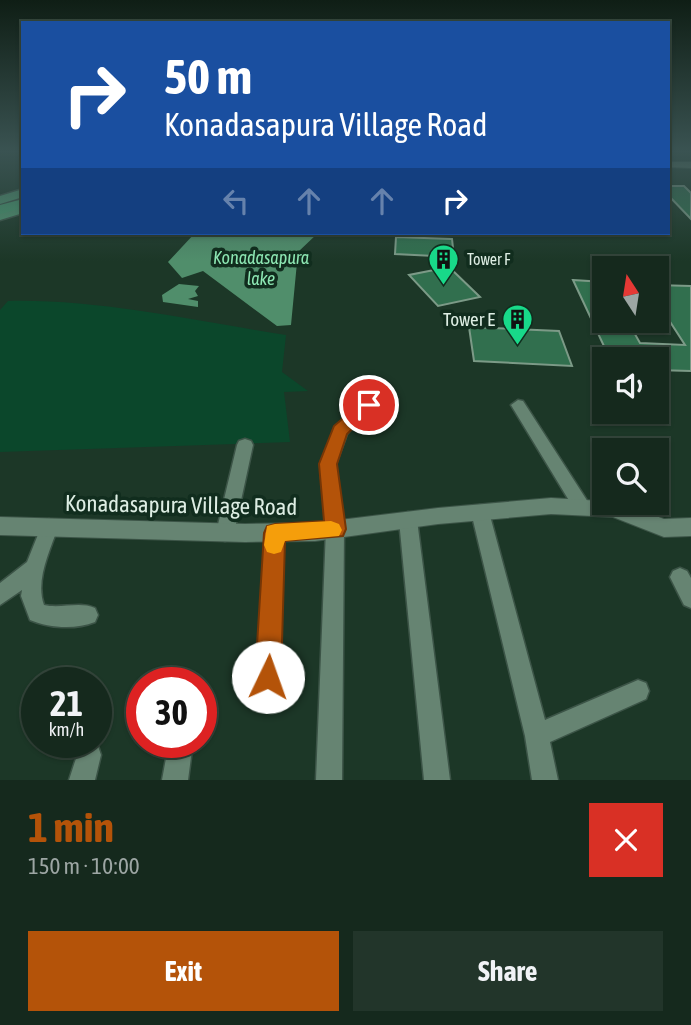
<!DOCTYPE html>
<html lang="en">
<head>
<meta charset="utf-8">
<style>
  :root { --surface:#15291d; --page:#22352a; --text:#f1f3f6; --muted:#9da6a4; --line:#34453b; --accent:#b45309 }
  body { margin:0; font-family:"Asap Condensed",sans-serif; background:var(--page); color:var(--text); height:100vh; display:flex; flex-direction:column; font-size:26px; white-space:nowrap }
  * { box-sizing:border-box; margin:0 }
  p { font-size:23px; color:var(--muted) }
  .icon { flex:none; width:38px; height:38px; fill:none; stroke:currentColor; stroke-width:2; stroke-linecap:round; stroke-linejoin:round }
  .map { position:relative; height:780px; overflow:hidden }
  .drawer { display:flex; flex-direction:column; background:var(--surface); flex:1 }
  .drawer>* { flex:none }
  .banner { position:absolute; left:21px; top:21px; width:649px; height:214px; border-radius:0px; box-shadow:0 2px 5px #0004,0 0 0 2px var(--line); background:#1a4fa0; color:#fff; overflow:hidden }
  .needle { width:46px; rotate:348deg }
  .buttons { position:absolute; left:592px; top:256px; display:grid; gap:14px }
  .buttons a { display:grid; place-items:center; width:77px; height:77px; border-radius:0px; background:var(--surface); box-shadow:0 2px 5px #0004,0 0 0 2px var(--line); font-size:35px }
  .speed { position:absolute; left:21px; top:667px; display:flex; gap:14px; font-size:35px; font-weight:700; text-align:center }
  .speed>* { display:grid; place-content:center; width:91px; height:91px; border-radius:50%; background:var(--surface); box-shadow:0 2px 5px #0004,0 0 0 2px var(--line); line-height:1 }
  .speed small { font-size:18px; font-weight:400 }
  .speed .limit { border:10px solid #d22; background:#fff; color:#111 }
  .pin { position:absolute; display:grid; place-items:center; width:60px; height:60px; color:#fff; margin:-30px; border:4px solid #fff; border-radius:50%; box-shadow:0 2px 7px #0007 }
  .me { position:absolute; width:77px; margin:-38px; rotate:3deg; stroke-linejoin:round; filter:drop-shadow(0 0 5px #0008) }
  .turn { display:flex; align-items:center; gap:24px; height:147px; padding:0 28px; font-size:32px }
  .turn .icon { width:91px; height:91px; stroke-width:2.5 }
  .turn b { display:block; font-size:49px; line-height:60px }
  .lanes { display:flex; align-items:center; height:66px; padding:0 28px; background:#0003; justify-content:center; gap:35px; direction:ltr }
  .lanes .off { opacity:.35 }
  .round { display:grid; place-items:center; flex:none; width:74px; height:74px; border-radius:0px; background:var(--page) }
  .summary { display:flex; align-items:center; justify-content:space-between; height:119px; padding:0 28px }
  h1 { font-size:42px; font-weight:700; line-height:52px; color:var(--accent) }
  .button { display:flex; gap:14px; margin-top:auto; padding:14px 28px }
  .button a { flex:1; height:80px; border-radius:0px; background:var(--accent); color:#fff; font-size:28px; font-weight:700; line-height:80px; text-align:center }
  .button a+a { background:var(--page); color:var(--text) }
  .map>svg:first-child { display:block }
  .green { fill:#0b472b }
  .water { fill:#508e6b }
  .building { fill:#316f4e; stroke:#7c9a87; stroke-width:2 }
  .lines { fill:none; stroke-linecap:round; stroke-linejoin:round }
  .minor-casing { stroke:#3c5447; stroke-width:3 }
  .tertiary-casing { stroke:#3c5447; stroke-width:2 }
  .primary-casing { stroke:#3c5447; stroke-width:3 }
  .trunk-casing { stroke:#3c5447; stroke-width:2 }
  .minor { fill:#668472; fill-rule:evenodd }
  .tertiary { fill:#668472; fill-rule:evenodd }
  .primary { fill:#519771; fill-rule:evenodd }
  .trunk { fill:#4a9d71; fill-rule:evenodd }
  .route { fill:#b45309; stroke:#753606; stroke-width:2 }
  .slow { fill:#f59e0b }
  .labels { text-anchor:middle; stroke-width:7; stroke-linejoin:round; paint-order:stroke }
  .far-poi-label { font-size:16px; fill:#ddede3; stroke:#112d1e; text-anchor:start }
  .far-water-label { font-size:18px; font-style:italic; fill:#8de7b3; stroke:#112d1e }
  .poi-label { font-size:19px; fill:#ddede3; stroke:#112d1e; text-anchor:end }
  .near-street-label { font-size:23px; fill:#ddede3; stroke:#112d1e }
</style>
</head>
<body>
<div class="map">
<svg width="691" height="780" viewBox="0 0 691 780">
  <rect width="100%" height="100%" fill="#1c3727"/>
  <!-- green -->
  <path class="green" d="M8,301C100,299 195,321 286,335L282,372L308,391L284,392L290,442L0,452V310Z"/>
  <!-- water -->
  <path class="water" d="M195,233H318L298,252L291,325L277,326L203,271L182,278L168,262Z
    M179,284L199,286L195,291L198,296L188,299L198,301V307L163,302L162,295Z"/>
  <!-- building -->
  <path class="building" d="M668,186H684L691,193V219L668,195Z
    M396,237L452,239L454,257L395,254Z
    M449,267L480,297L438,306L409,275Z
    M573,280L604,282V320H627L640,343L685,345L656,300V285L691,286V371L656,370V359H610Z
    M469,327L559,331L572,366L474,361Z"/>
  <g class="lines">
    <defs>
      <path id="minor" d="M384,391L391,396L389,399L361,419L347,434L336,464L344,529L342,780H316L326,529L320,464L335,427L351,411Z
        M518,400L523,401L588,502L591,507L588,512L582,514L576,512L511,405Z
        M245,439L251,441L253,445L234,533L231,539L225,541L219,539L216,533L237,445L239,441Z
        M480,505L486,507L489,512L545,720L638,680L646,683L649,691L646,699L550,742L558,780H532L525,736L471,512L474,507Z
        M408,512L414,515L417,520L450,780H424L399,520L402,515Z
        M49,519L55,522L58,527C50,551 35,580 44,605C61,609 79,601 95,608L98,615L95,622C75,630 49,628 30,620L21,596L22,590L0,605V583L27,562L43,522Z
        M275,525L281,527L284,533L279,677L276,685L268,688L260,685L257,677L266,533L269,527Z
        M680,568L687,571L691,578V608L684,605L670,577L673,571Z
        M169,742H193L188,780H162Z
        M89,743L98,746L101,755L95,780H69L80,746Z"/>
      <path id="tertiary" d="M668,162H691V168L668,167Z
        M551,498L618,502L664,519L691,518V536L664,537L613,517L551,514L438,524L315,541L245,542L0,535V517L245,524L315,523L438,508Z"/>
      <path id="primary" d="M23,189V197L0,204V196Z
        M23,205V213L0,220V212Z"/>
      <path id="trunk" d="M23,199V208L0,214V205Z"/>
    </defs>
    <!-- minor casing -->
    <use href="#minor" class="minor-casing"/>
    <!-- tertiary casing -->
    <use href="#tertiary" class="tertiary-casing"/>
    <!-- primary casing -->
    <use href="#primary" class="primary-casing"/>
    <!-- trunk casing -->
    <use href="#trunk" class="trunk-casing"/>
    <!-- minor -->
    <use href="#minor" class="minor"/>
    <!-- tertiary -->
    <use href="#tertiary" class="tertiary"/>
    <!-- primary -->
    <use href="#primary" class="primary"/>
    <!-- trunk -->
    <use href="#trunk" class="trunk"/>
  </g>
  <!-- sky -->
  <linearGradient id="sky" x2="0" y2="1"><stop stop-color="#0f1e15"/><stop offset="0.58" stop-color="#3a5352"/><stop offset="1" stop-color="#3a5352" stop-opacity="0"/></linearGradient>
  <rect width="691" height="261" fill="url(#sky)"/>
  <!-- route -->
  <path class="route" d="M369,400L377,405L347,434L337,464L346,529L343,536L285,541L281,677L277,686L268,690L259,686L255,677L264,533L267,526L275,524L324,521L319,464L334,426L363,401Z"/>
  <!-- slow -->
  <path class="slow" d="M331,521L339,524L342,530L339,536L285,541L281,552L274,554L267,552L264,545L267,526L275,524Z"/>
  <!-- icons -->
  <defs>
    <symbol id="building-pin" viewBox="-11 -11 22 30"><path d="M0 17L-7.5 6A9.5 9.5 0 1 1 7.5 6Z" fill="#18d989" stroke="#112d1e"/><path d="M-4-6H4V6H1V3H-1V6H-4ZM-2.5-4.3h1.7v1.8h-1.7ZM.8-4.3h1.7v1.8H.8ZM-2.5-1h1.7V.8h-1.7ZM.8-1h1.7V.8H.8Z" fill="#111"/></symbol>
  </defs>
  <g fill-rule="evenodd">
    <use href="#building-pin" x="426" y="242" width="35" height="47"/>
    <use href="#building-pin" x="500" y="302" width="35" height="47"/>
  </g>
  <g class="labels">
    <!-- far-poi labels -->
    <g class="far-poi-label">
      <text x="467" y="265">Tower F</text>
    </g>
    <!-- far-water labels -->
    <g class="far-water-label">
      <text x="261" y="264">Konadasapura<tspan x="261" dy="21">lake</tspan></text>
    </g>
    <!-- poi labels -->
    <g class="poi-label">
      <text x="495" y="326">Tower E</text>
    </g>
    <!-- near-street labels -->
    <g class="near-street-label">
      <text transform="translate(181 505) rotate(1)" y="8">Konadasapura Village Road</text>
    </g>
  </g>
</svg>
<div class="buttons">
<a><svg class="needle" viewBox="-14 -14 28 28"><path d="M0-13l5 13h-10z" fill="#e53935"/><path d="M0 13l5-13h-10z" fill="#9da6a4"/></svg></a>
<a><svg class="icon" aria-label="sound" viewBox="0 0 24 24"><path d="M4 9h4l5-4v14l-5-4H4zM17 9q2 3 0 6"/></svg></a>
<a><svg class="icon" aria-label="search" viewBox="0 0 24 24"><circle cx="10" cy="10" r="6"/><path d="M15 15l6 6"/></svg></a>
</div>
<div class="speed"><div>21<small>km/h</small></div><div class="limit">30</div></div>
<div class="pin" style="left:369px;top:405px;background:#d93025"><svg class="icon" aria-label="arrive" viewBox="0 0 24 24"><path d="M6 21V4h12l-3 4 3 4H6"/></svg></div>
<svg class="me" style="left:268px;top:677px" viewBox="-20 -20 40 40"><circle r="19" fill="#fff"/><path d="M0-13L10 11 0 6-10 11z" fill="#b45309"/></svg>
<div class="banner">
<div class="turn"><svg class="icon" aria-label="right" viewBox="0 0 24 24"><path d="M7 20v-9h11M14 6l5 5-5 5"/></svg><div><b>50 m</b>Konadasapura Village Road</div></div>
<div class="lanes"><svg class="icon off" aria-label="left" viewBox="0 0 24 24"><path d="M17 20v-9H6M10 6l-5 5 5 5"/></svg><svg class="icon off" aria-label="ahead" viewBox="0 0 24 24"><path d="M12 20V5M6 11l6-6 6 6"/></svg><svg class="icon off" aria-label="ahead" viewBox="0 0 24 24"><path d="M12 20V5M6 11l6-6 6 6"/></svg><svg class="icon" aria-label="right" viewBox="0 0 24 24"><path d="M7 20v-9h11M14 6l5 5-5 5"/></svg></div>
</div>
</div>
<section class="drawer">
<div class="summary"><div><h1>1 min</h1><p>150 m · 10:00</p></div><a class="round" style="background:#d93025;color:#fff"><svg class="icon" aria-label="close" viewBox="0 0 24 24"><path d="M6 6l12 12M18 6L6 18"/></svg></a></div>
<div class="button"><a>Exit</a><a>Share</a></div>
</section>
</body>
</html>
